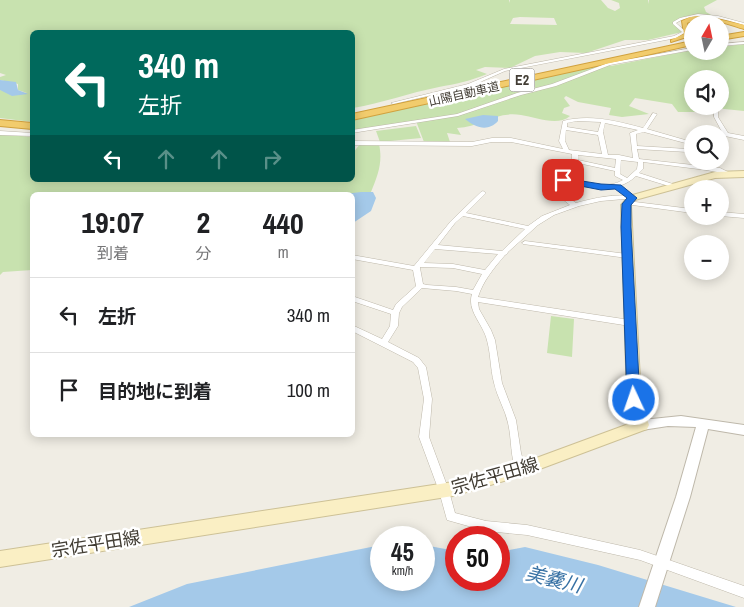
<!DOCTYPE html>
<html lang="ja">
<head>
<meta charset="utf-8">
<style>
  :root { --surface:#fff; --page:#f6f6f6; --text:#202124; --muted:#757577; --line:#e0e0e0 }
  body { margin:0; font-family:"Archivo Narrow","Noto Sans JP",sans-serif; background:var(--page); color:var(--text); height:100vh; display:flex; flex-direction:column; font-size:19px; white-space:nowrap }
  * { box-sizing:border-box; margin:0 }
  p { font-size:16px; color:var(--muted) }
  .icon { flex:none; width:28px; height:28px; fill:none; stroke:currentColor; stroke-width:2; stroke-linecap:round; stroke-linejoin:round }
  .map { position:relative; flex:1; overflow:hidden }
  .side { position:absolute; left:30px; top:192px; width:325px; height:245px; display:flex; flex-direction:column; background:var(--surface); border-radius:8px; box-shadow:0 2px 12px #0003 }
  .side>* { flex:none }
  .hud { position:absolute; left:30px; top:30px; width:325px; height:152px; border-radius:8px; box-shadow:0 2px 12px #0003; background:#00695c; color:#fff; overflow:hidden }
  .needle { width:32px; rotate:9deg }
  .controls { position:absolute; left:684px; top:15px; display:grid; gap:10px }
  .controls a { display:grid; place-items:center; width:45px; height:45px; border-radius:50%; background:var(--surface); box-shadow:0 2px 12px #0003; font-size:25px }
  .speed { position:absolute; left:370px; top:526px; display:flex; gap:10px; font-size:25px; font-weight:700; text-align:center }
  .speed>* { display:grid; place-content:center; width:65px; height:65px; border-radius:50%; background:var(--surface); box-shadow:0 2px 12px #0003; line-height:1 }
  .speed small { font-size:12px; font-weight:400 }
  .speed .limit { border:8px solid #d22; background:#fff; color:#111 }
  .pin { position:absolute; display:grid; place-items:center; width:42px; height:42px; color:#fff; margin:-21px; border-radius:10px; box-shadow:0 2px 8px #0006 }
  .me { position:absolute; width:55px; margin:-28px; rotate:357deg; stroke-linejoin:round; filter:drop-shadow(0 0 4px #0008) }
  .turn { display:flex; align-items:center; gap:18px; height:105px; padding:0 25px; font-size:22px }
  .turn .icon { width:65px; height:65px; stroke-width:2.5 }
  .turn b { display:block; font-size:35px; line-height:42px }
  .lanes { display:flex; align-items:center; height:48px; padding:0 25px; background:#0003; justify-content:center; gap:25px; direction:ltr }
  .lanes .off { opacity:.35 }
  .eta { display:flex; justify-content:space-evenly; align-items:center; height:85px; text-align:center }
  .eta b { font-size:30px; font-weight:700; line-height:35px }
  ul { padding:0; list-style:none }
  li { display:flex; align-items:center; gap:15px; height:75px; padding:0 25px; border-top:1px solid var(--line) }
  li div { flex:1 }
  li b { display:block; font-size:19px }
  li em { font-style:normal }
  .map>svg:first-child { display:block }
  .green { fill:#c8e2af; fill-rule:evenodd }
  .water { fill:#a4c9e9 }
  .lines { fill:none; stroke-linecap:round; stroke-linejoin:round }
  .minor-casing { stroke:#beb8aa; stroke-width:1 }
  .tertiary-casing { stroke:#beb8aa; stroke-width:2 }
  .secondary-casing { stroke:#cdc196; stroke-width:2 }
  .motorway-casing { stroke:#d0a13e; stroke-width:2 }
  .minor { fill:#fff; fill-rule:evenodd }
  .tertiary { fill:#fff; fill-rule:evenodd }
  .secondary { fill:#faefc4; fill-rule:evenodd }
  .motorway { fill:#f2cc6d; fill-rule:evenodd }
  .route { fill:#1a73e8; stroke:#114b97 }
  .labels { text-anchor:middle; stroke-width:5; stroke-linejoin:round; paint-order:stroke }
  .far-street-label { font-size:12px; fill:#423d34; stroke:#fff }
  .shield { fill:#fff; stroke:#7b7771; stroke-width:1 }
  .shield-label { font-size:14px; font-weight:bold; fill:#423d34 }
  .near-street-label { font-size:18px; fill:#423d34; stroke:#fff }
  .near-water-label { font-size:19px; font-style:italic; fill:#3771a4; stroke:#fff }
</style>
</head>
<body>
<div class="map">
<svg width="744" height="607" viewBox="0 0 744 607">
  <rect width="100%" height="100%" fill="#f0ede4"/>
  <!-- green -->
  <path class="green" d="M0,0H509V3L510,0H601L608,8L615,11L620,8L619,3L611,0H648V4L649,0H717L704,7L706,12L713,16C700,15 683,13 673,23L682,32L648,40H625L586,53L560,52L535,56L510,68L485,67L476,70L487,74C470,81 456,84 439,87C409,93 382,103 353,108L352,32H32V122L0,118V90L27,93L18,90V84L0,80V77L6,75L0,73ZM520,17L554,18L557,25L510,24L513,18Z
    M744,44V111L695,106H720V79H692V106L696,112H678L672,104L635,98L629,106L649,114L622,117L609,115L611,108L578,102L566,96L564,98L570,106L564,108L562,113L570,116C557,127 536,117 521,115C495,111 481,127 457,128L461,135L447,133L450,142H424L416,121L353,131L352,120L606,64L611,66L692,50L720,51V47Z
    M416,126L421,138L380,142L376,131Z
    M0,134L32,137V180H352L353,153L360,144H379C383,162 378,175 371,192L336,195H32V275V270L3,272L0,275Z
    M551,316L574,319L572,357L547,353Z"/>
  <!-- water -->
  <path class="water" d="M0,80L16,82L18,90L28,94L12,96L0,90Z
    M483,115L498,116V121C488,132 476,128 465,119Z
    M361,192H373L376,198L371,211L353,223L352,195H336Z
    M381,545V580H424V545L456,551V580H499V552L525,547L598,565L736,607H129L187,584Z"/>
  <g class="lines">
    <defs>
      <path id="minor" d="M698,14L718,16L744,23V25C722,19 697,10 676,23L686,32L676,38L505,71L471,86L393,104L391,103L468,84L504,69L674,36L682,32L673,24V22L680,18Z
        M744,42V44L720,46V44Z
        M692,48V50L610,65L556,86L521,95L458,116L352,133V130L457,114L517,93L552,84L608,63Z
        M714,108L718,109V117L728,133L744,136V140L720,135V134H692V135H691V133L695,130L722,132L714,117Z
        M653,113L657,114L647,129L692,142V161L689,159L687,152L637,149L639,159L720,168L728,172V174L706,170L643,162V169L639,173L676,185V187H672L636,176C616,195 590,187 565,182L562,193L576,203C595,198 615,193 634,197L635,198L632,200L624,199L601,201L579,206L554,215L538,225L508,252L507,254L505,255C494,268 483,281 478,297L630,320L634,323L630,326L478,302L479,309L491,330L495,340L502,383L516,420L521,453L526,470L525,473L521,474L517,473C510,457 512,440 508,423C505,409 497,397 494,383C490,368 491,352 486,337C481,322 467,310 472,294L456,291L422,288L402,307L399,313L398,326L388,342L419,358L426,367L432,399L429,437L449,491L455,513L486,521L527,525L640,550L744,586V598L640,560L527,535L486,531L447,520L439,491L419,437L424,399L418,368L413,362L352,331V325L382,339L390,326L391,314L352,301V296L393,310L396,304L416,286L413,270L352,259V255L414,266L451,221L481,192L483,191L486,193L466,213L528,226L542,216L570,205L556,194L561,177L572,163V154L511,142H492L472,146L352,145V141L472,142L492,138H511L563,149L559,141L563,121C590,114 616,121 643,128ZM577,121L601,122L598,132L567,127V123ZM605,123L638,130L630,133L633,158L619,155H608L603,132ZM566,130L598,135L602,154L569,150L565,141ZM644,132L689,144L688,149L637,146L636,134ZM578,155L616,159L615,168L578,160ZM621,160L638,162L637,169L627,178L620,174ZM578,163L615,171V176L623,180C606,190 585,182 566,179ZM463,216L525,229L502,251L438,245L455,223ZM435,249L498,254L485,270L453,264L424,263ZM420,267L453,268L482,274L473,290L456,287L427,285L423,284L420,268Z
        M0,131L32,133V136L0,135Z
        M627,201L692,209V213L625,204V202Z
        M720,212L744,214V218L720,216Z
        M525,241L627,254L630,256L627,258L523,244L522,243Z"/>
      <path id="tertiary" d="M681,416L744,425V435L708,429L690,497L655,607H639L676,497L696,427L668,426L642,430L638,428L636,425L638,422L642,420Z"/>
      <path id="secondary" d="M744,171V177L715,178L635,200L631,205L641,400L649,425L647,429L521,476L453,496L0,567V551L453,482L520,464L634,422L627,400L621,205L629,196L715,172Z"/>
      <path id="motorway" d="M705,16L744,25V29C726,24 705,14 687,23L690,36L671,42V40L684,34L682,21L690,17Z
        M744,32V36L720,40V36Z
        M692,41V45L352,120V114Z
        M0,120L32,123V129L0,126Z"/>
    </defs>
    <!-- minor casing -->
    <use href="#minor" class="minor-casing"/>
    <!-- tertiary casing -->
    <use href="#tertiary" class="tertiary-casing"/>
    <!-- secondary casing -->
    <use href="#secondary" class="secondary-casing"/>
    <!-- motorway casing -->
    <use href="#motorway" class="motorway-casing"/>
    <!-- minor -->
    <use href="#minor" class="minor"/>
    <!-- tertiary -->
    <use href="#tertiary" class="tertiary"/>
    <!-- secondary -->
    <use href="#secondary" class="secondary"/>
    <!-- motorway -->
    <use href="#motorway" class="motorway"/>
  </g>
  <!-- route -->
  <path class="route" d="M563,178L601,184L621,185L637,198L631,205V227L640,400L638,404H629L627,400L621,227L622,204L627,198L615,189L601,190L560,182L559,180Z"/>
  <g class="labels">
    <!-- far-street labels -->
    <g class="far-street-label">
      <text transform="translate(464 94) rotate(-13)" y="4">山陽自動車道</text>
    </g>
    <!-- shield labels -->
    <rect class="shield" x="509.5" y="68.5" width="25" height="23" rx="4"/>
    <g class="shield-label">
      <text x="522" y="85">E2</text>
    </g>
    <!-- near-street labels -->
    <g class="near-street-label">
      <text transform="translate(495 476) rotate(-16)" y="6">宗佐平田線</text>
      <text transform="translate(96 544) rotate(-9)" y="6">宗佐平田線</text>
    </g>
    <!-- near-water labels -->
    <g class="near-water-label">
      <text transform="translate(554 579) rotate(14)" y="7">美嚢川</text>
    </g>
  </g>
</svg>
<div class="controls">
<a><svg class="needle" viewBox="-14 -14 28 28"><path d="M0-13l5 13h-10z" fill="#e53935"/><path d="M0 13l5-13h-10z" fill="#757577"/></svg></a>
<a><svg class="icon" aria-label="sound" viewBox="0 0 24 24"><path d="M4 9h4l5-4v14l-5-4H4zM17 9q2 3 0 6"/></svg></a>
<a><svg class="icon" aria-label="search" viewBox="0 0 24 24"><circle cx="10" cy="10" r="6"/><path d="M15 15l6 6"/></svg></a>
<a>+</a>
<a>−</a>
</div>
<div class="speed"><div>45<small>km/h</small></div><div class="limit">50</div></div>
<div class="pin" style="left:563px;top:180px;background:#d93025"><svg class="icon" aria-label="arrive" viewBox="0 0 24 24"><path d="M6 21V4h12l-3 4 3 4H6"/></svg></div>
<svg class="me" style="left:634px;top:400px" viewBox="-20 -20 40 40"><circle r="17" fill="#1a73e8" stroke="#fff" stroke-width="3"/><path d="M0-11L8 9 0 5-8 9z" fill="#fff"/></svg>
<div class="hud">
<div class="turn"><svg class="icon" aria-label="left" viewBox="0 0 24 24"><path d="M17 20v-9H6M10 6l-5 5 5 5"/></svg><div><b>340 m</b>左折</div></div>
<div class="lanes"><svg class="icon" aria-label="left" viewBox="0 0 24 24"><path d="M17 20v-9H6M10 6l-5 5 5 5"/></svg><svg class="icon off" aria-label="ahead" viewBox="0 0 24 24"><path d="M12 20V5M6 11l6-6 6 6"/></svg><svg class="icon off" aria-label="ahead" viewBox="0 0 24 24"><path d="M12 20V5M6 11l6-6 6 6"/></svg><svg class="icon off" aria-label="right" viewBox="0 0 24 24"><path d="M7 20v-9h11M14 6l5 5-5 5"/></svg></div>
</div>
<section class="side">
<div class="eta">
<div><b>19:07</b><p>到着</p></div>
<div><b>2</b><p>分</p></div>
<div><b>440</b><p>m</p></div>
</div>
<ul>
<li><svg class="icon" aria-label="left" viewBox="0 0 24 24"><path d="M17 20v-9H6M10 6l-5 5 5 5"/></svg><div><b>左折</b></div><em>340 m</em></li>
<li><svg class="icon" aria-label="arrive" viewBox="0 0 24 24"><path d="M6 21V4h12l-3 4 3 4H6"/></svg><div><b>目的地に到着</b></div><em>100 m</em></li>
</ul>
</section>
</div>
</body>
</html>
